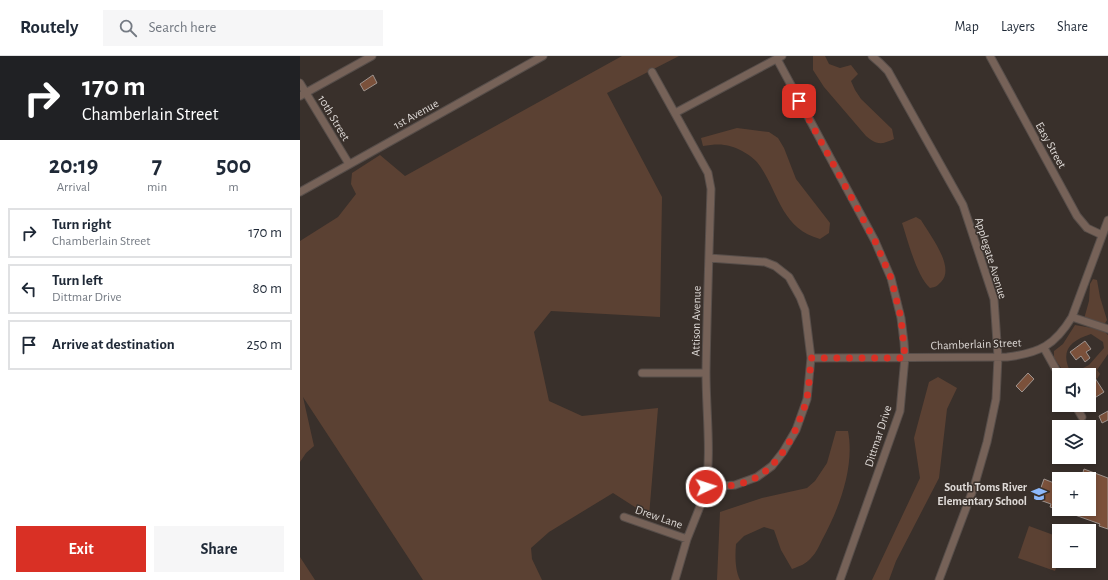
<!DOCTYPE html>
<html lang="en">
<head>
<meta charset="utf-8">
<style>
  :root { --surface:#fff; --page:#f6f6f7; --text:#1f2937; --muted:#747a83; --line:#e0e1e3; --accent:#d93025 }
  body { margin:0; font-family:"Alegreya Sans",sans-serif; background:var(--page); color:var(--text); height:100vh; display:flex; flex-direction:column; font-size:15px; white-space:nowrap }
  * { box-sizing:border-box; margin:0 }
  p { font-size:13px; color:var(--muted) }
  .icon { flex:none; width:22px; height:22px; fill:none; stroke:currentColor; stroke-width:2; stroke-linecap:round; stroke-linejoin:round }
  .map { position:relative; flex:1; overflow:hidden }
  .drawer { display:flex; flex-direction:column; background:var(--surface); width:300px }
  .drawer>* { flex:none }
  .banner { background:#202124; color:#fff; overflow:hidden }
  .controls { position:absolute; left:752px; top:312px; display:grid; gap:8px }
  .controls a { display:grid; place-items:center; width:44px; height:44px; border-radius:0px; background:var(--surface); box-shadow:0 2px 6px #0003; font-size:20px }
  .pin { position:absolute; display:grid; place-items:center; width:34px; height:34px; color:#fff; margin:-17px; border-radius:8px; box-shadow:0 2px 6px #0006 }
  .me { position:absolute; width:44px; margin:-22px; rotate:86deg; stroke-linejoin:round; filter:drop-shadow(0 0 3px #0008) }
  .turn { display:flex; align-items:center; gap:14px; height:84px; padding:0 16px; font-size:18px }
  .turn .icon { width:52px; height:52px; stroke-width:2.5 }
  .turn b { display:block; font-size:28px; line-height:34px }
  .eta { display:flex; justify-content:space-evenly; align-items:center; height:68px; text-align:center }
  .eta b { font-size:24px; font-weight:600; line-height:28px }
  .button { display:flex; gap:8px; margin-top:auto; padding:8px 16px }
  .button a { flex:1; height:46px; border-radius:0px; background:var(--accent); color:#fff; font-size:16px; font-weight:600; line-height:46px; text-align:center }
  .button a+a { background:var(--page); color:var(--text) }
  ul { padding:0; list-style:none }
  li { display:flex; align-items:center; gap:12px; height:50px; margin:0 8px 6px; padding:0 8px; border:2px solid var(--line); border-radius:0px }
  li div { flex:1 }
  li b { display:block; font-size:15px }
  li em { font-style:normal }
  header { display:flex; align-items:center; gap:24px; box-sizing:border-box; height:56px; padding:0 20px; background:var(--surface); border-bottom:1px solid var(--line) }
  header strong { font-size:19px }
  nav { display:flex; gap:22px; margin-inline-start:auto; font-size:14px }
  .search { width:280px; height:36px; background:var(--page); display:flex; align-items:center; gap:10px; box-sizing:border-box; padding:0 14px; border-radius:0px; color:var(--muted); font-size:15px }
  main { display:flex; flex:1; min-height:0 }
  .map>svg:first-child { display:block }
  .green { fill:#5b4133 }
  .building { fill:#7b513b; stroke:#9e938e }
  .lines { fill:none; stroke-linecap:round; stroke-linejoin:round }
  .minor-casing { stroke:#574e4a; stroke-width:9 }
  .minor { stroke:#766258; stroke-width:7 }
  .route { stroke:#d93025; stroke-width:7; stroke-dasharray:0 12.6 }
  .labels { text-anchor:middle; stroke-width:3; stroke-linejoin:round; paint-order:stroke }
  .street-label { font-size:12px; fill:#ded9d6; stroke:#39302b }
  .poi-label { font-size:12px; font-weight:bold; fill:#ded9d6; stroke:#39302b; text-anchor:end }
</style>
</head>
<body>
<header>
<strong>Routely</strong>
<div class="search"><svg class="icon" aria-label="search" viewBox="0 0 24 24"><circle cx="10" cy="10" r="6"/><path d="M15 15l6 6"/></svg>Search here</div>
<nav><a>Map</a><a>Layers</a><a>Share</a></nav>
</header>
<main>
<section class="drawer">
<div class="banner">
<div class="turn"><svg class="icon" aria-label="right" viewBox="0 0 24 24"><path d="M7 20v-9h11M14 6l5 5-5 5"/></svg><div><b>170 m</b>Chamberlain Street</div></div>
</div>
<div class="eta">
<div><b>20:19</b><p>Arrival</p></div>
<div><b>7</b><p>min</p></div>
<div><b>500</b><p>m</p></div>
</div>
<ul>
<li><svg class="icon" aria-label="right" viewBox="0 0 24 24"><path d="M7 20v-9h11M14 6l5 5-5 5"/></svg><div><b>Turn right</b><p>Chamberlain Street</p></div><em>170 m</em></li>
<li><svg class="icon" aria-label="left" viewBox="0 0 24 24"><path d="M17 20v-9H6M10 6l-5 5 5 5"/></svg><div><b>Turn left</b><p>Dittmar Drive</p></div><em>80 m</em></li>
<li><svg class="icon" aria-label="arrive" viewBox="0 0 24 24"><path d="M6 21V4h12l-3 4 3 4H6"/></svg><div><b>Arrive at destination</b></div><em>250 m</em></li>
</ul>
<div class="button"><a>Exit</a><a>Share</a></div>
</section>
<div class="map">
<svg width="808" height="524" viewBox="0 0 808 524">
  <rect width="100%" height="100%" fill="#39302b"/>
  <!-- green -->
  <path class="green" d="M322,0H379L307,37L362,141L360,261L251,255L234,276L249,345L282,360L358,352L349,460L313,437L249,476L231,492L232,503L242,524H123L3,341L14,390L6,397L0,406V185L38,161L56,138L51,128L52,117L80,99L105,120Z
    M513,0H525L529,8L540,12L551,9L558,18L551,25L555,34L561,43L592,73L594,83C581,89 577,89 566,80L524,31L513,14Z
    M437,72L469,76L478,82L484,92L496,123L530,167L529,177L520,183C482,173 479,138 460,110C454,100 436,90 424,89C418,88 410,89 403,90L401,82Z
    M616,161L621,164C629,178 656,211 641,226C637,230 636,231 630,232C617,221 608,185 602,167Z
    M793,223L797,224L800,241L807,264L804,269L784,263L789,245L790,228Z
    M775,269L803,274L808,279V298L797,314L800,318L797,323L789,321V319H777L779,314L789,309L804,292L803,286L791,278C769,285 759,296 772,319H766L754,302V295L763,288Z
    M638,321L657,332L647,353L639,422L596,505L589,524H572L620,422L614,382L629,326Z
    M536,375H548C555,411 539,453 522,484C519,490 516,497 511,502C506,508 500,510 492,513L481,494L474,474L464,471L444,480L436,488C435,500 435,514 440,524H417L420,456L462,442L507,432L515,425L527,407Z
    M729,470L759,481V504L755,515L718,502Z
    M0,501L15,524H0Z"/>
  <!-- building -->
  <path class="building" d="M73,19L77,27L64,35L60,28Z
    M785,285L791,293L786,296L790,302L785,306L781,300L776,304L770,296Z
    M728,317L734,323L722,336L716,330Z
    M795,322L804,336L793,343L789,336V326Z
    M808,355V364L802,367L799,360Z
    M784,413L808,422V473L799,470L800,468L761,454L789,453V423H781Z
    M744,423L759,429V451H757L756,453L750,451L751,448L737,443Z"/>
  <g class="lines">
    <defs>
      <path id="minor" d="M572,0L580,7L588,15L663,149L694,243L698,301L696,343L687,386L674,431L639,524
        M690,0L777,160L787,172L802,179
        M477,3L575,185L591,222L601,262L604,286L605,301L600,355L540,524
        M352,16L408,117L411,133C409,194 407,255 406,316C406,357 412,398 405,438L387,483L375,524
        M0,27L49,108
        M0,40L72,0
        M375,57L482,0
        M0,136L243,0
        M772,261L808,273
        M744,292L759,319
        M511,302L707,301C740,297 755,289 772,261L808,164
        M342,317H406
        M775,349L782,361
        M406,431L435,429L457,421L472,410L483,396L496,374L507,343L511,302L505,254L500,241L489,221L475,210L465,206L409,202
        M324,461L387,483"/>
    </defs>
    <!-- minor casing -->
    <use href="#minor" class="minor-casing"/>
    <!-- minor -->
    <use href="#minor" class="minor"/>
  </g>
  <g class="lines">
    <!-- route -->
    <path class="route" d="M406,431C415,430 425,431 434,429C469,424 490,391 501,360C503,354 506,348 507,342C509,329 510,316 511,302H605L601,262L591,222L575,185L499,45"/>
  </g>
  <!-- icons -->
  <defs>
    <symbol id="school-bare" viewBox="-9 -9 18 18"><path d="M0-5L7-2L0 1L-7-2ZM-4 1L0 2.5L4 1V4Q0 6-4 4Z" fill="#8db9fc" stroke="#39302b" stroke-width="2.5" paint-order="stroke"/></symbol>
  </defs>
  <g fill-rule="evenodd">
    <use href="#school-bare" x="728" y="427" width="22" height="22"/>
  </g>
  <g class="labels">
    <!-- street labels -->
    <g class="street-label">
      <text transform="translate(116 58) rotate(-29)" y="4">1st Avenue</text>
      <text transform="translate(34 62) rotate(59)" y="4">10th Street</text>
      <text transform="translate(751 89) rotate(61)" y="4">Easy Street</text>
      <text transform="translate(691 202) rotate(73)" y="4">Applegate Avenue</text>
      <text transform="translate(396 265) rotate(-89)" y="4">Attison Avenue</text>
      <text transform="translate(676 288) rotate(-2)" y="4">Chamberlain Street</text>
      <text transform="translate(578 380) rotate(-72)" y="4">Dittmar Drive</text>
      <text transform="translate(359 461) rotate(19)" y="4">Drew Lane</text>
    </g>
    <!-- poi labels -->
    <g class="poi-label">
      <text x="727" y="435">South Toms River<tspan x="727" dy="14">Elementary School</tspan></text>
    </g>
  </g>
</svg>
<div class="controls">
<a><svg class="icon" aria-label="sound" viewBox="0 0 24 24"><path d="M4 9h4l5-4v14l-5-4H4zM17 9q2 3 0 6"/></svg></a>
<a><svg class="icon" aria-label="layers" viewBox="0 0 24 24"><path d="M12 4l9 5-9 5-9-5zM3 14l9 5 9-5"/></svg></a>
<a>+</a>
<a>−</a>
</div>
<div class="pin" style="left:499px;top:45px;background:#d93025"><svg class="icon" aria-label="arrive" viewBox="0 0 24 24"><path d="M6 21V4h12l-3 4 3 4H6"/></svg></div>
<svg class="me" style="left:406px;top:431px" viewBox="-20 -20 40 40"><circle r="17" fill="#d93025" stroke="#fff" stroke-width="3"/><path d="M0-11L8 9 0 5-8 9z" fill="#fff"/></svg>
</div>
</main>
</body>
</html>
